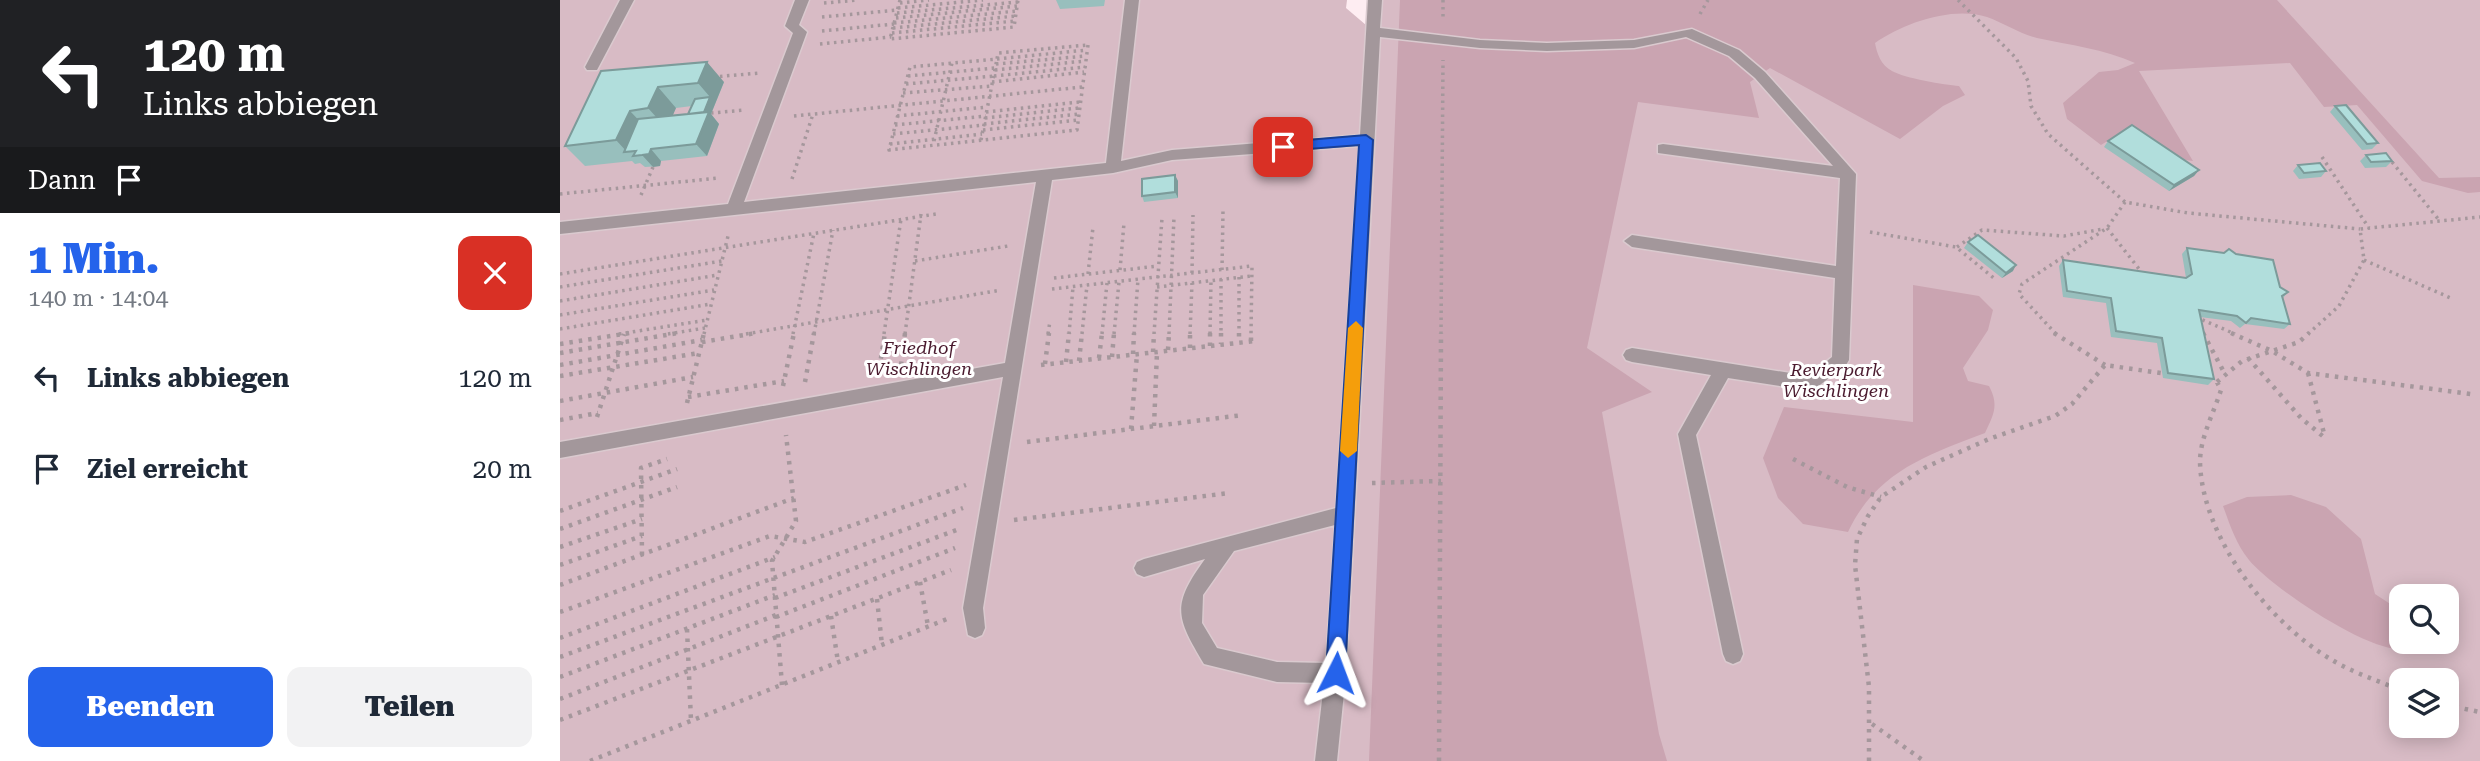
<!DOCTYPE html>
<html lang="de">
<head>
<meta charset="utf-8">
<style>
  :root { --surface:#fff; --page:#f2f2f3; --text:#1f2937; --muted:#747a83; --accent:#2563eb }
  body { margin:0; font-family:"Roboto Serif",serif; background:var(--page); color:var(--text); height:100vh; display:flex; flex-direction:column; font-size:26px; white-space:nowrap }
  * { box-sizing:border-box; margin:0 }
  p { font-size:23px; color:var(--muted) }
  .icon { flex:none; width:38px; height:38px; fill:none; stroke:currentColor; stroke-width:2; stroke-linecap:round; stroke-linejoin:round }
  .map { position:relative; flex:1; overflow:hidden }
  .side { display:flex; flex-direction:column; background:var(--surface); width:560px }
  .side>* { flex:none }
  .top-card { background:#202124; color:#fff; overflow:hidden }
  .controls { position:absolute; left:1829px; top:584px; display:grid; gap:14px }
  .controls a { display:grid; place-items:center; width:70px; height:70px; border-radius:14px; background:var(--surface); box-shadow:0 4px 18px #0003; font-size:35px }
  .pin { position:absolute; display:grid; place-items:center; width:60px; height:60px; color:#fff; margin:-30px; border-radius:14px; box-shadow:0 4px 10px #0006 }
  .me { position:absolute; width:77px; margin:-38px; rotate:3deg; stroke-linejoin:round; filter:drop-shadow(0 0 5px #0008) }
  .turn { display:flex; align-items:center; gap:24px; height:147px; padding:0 28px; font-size:32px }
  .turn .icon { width:91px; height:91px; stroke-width:2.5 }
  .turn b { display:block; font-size:49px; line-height:60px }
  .then { display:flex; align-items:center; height:66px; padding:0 28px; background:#0003; gap:14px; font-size:26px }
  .round { display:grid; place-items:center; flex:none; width:74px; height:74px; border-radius:14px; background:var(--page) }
  .overview { display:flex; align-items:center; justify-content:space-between; height:119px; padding:0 28px }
  h1 { font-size:42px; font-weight:800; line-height:52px; color:var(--accent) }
  .primary-button { display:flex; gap:14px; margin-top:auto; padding:14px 28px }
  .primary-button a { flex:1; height:80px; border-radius:14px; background:var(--accent); color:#fff; font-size:28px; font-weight:800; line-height:80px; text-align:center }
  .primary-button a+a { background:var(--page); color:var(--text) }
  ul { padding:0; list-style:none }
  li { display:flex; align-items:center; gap:21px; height:91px; padding:0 28px }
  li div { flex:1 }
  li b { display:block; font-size:26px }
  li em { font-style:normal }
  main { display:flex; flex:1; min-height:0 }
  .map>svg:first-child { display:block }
  .green { fill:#d8bbc5; fill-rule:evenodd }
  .forest { fill:#caa4b1 }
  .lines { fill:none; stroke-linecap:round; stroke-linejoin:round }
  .minor-casing { stroke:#dacacf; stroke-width:3 }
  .path-far1 { stroke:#a5979c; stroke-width:3.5; stroke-dasharray:2.5 4.5; stroke-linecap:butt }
  .path { stroke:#a5979c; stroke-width:4.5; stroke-dasharray:3.5 6; stroke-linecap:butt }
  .minor { fill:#a3979b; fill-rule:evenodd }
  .wall { fill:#98bfbd; fill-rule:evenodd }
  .shaded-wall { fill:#7c9b9a }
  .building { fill:#b1dedc; stroke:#7c9b9a; stroke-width:2 }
  .route { fill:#2563eb; stroke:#184099; stroke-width:2 }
  .slow { fill:#f59e0b }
  .labels { text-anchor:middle; stroke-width:6; stroke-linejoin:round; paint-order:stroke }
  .park-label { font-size:18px; font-style:italic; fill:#4a1a2e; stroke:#fff }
</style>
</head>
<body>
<main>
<section class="side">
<div class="top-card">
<div class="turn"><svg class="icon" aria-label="left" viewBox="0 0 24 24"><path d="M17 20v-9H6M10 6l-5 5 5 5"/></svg><div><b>120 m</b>Links abbiegen</div></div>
<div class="then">Dann<svg class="icon" aria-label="arrive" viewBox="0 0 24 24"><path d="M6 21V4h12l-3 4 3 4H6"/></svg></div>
</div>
<div class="overview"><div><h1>1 Min.</h1><p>140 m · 14:04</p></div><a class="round" style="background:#d93025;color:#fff"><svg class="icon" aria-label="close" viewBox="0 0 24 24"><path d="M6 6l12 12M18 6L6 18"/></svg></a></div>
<ul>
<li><svg class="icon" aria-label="left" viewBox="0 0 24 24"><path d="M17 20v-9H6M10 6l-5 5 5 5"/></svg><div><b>Links abbiegen</b></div><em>120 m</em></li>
<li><svg class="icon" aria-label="arrive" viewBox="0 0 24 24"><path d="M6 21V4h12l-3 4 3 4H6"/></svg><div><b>Ziel erreicht</b></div><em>20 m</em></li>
</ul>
<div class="primary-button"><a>Beenden</a><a>Teilen</a></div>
</section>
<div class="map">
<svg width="1920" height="761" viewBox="0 0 1920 761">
  <rect width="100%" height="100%" fill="#feedf2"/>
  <!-- green -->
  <path class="green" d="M0,0H787L786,8L813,31L815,0H1920V761H0ZM1841,597H1886V642H1841ZM1841,681H1886V726H1841Z"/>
  <!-- forest -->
  <path class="forest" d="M840,0H1717L1879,178L1920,177V192L1908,193L1862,181L1797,105L1764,107L1730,63L1579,71L1633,161L1610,158L1567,129L1541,145L1507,119L1503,103L1539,72L1558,70L1575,63C1544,49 1510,45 1477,38C1460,34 1444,23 1427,17C1392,6 1344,23 1315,43C1317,54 1321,65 1332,71C1344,78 1385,85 1399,86L1405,95L1383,106L1340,139L1210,68L1190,82L1199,118L1078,102L1027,348L1092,392L1042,412L1099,734L1107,761H809Z
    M1353,285L1419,296L1433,310L1428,330L1403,368L1408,381L1429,386C1439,405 1434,414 1425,433C1367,455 1316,472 1288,532L1243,524L1218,498L1203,458L1224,407L1353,422Z
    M1731,495L1766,507L1801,539L1815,594L1841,611V642H1856C1851,644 1846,649 1841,649C1806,651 1711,587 1689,560C1676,544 1670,525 1663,506L1687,497Z"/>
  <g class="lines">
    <defs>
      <path id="minor" d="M60,0H74L37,70H27L25,67Z
        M235,0H249L239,25L247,32L184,202L546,163L565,0H579L561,161L612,150L800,135L808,0H822L820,28L920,40L987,43L1074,40L1132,29L1179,50L1205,72L1296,174L1289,360L1286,365L1252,391L1168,378L1136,435L1183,654L1180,661L1173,664L1166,661L1163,654L1118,434L1151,375L1072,362L1066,360L1063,355L1066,350L1072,348L1249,376L1272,357L1275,278L1072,247L1064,241L1072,235L1276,266L1280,178L1098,153V145L1103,144L1273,166L1195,78L1169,56L1126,37L1074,48L987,51L920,48L820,37L786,673L777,761H755L764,683L717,682L644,664C616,617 611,606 645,559L584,577L577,574L574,568L577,562L584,559L776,508L799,146L612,160L553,173L492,180L423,608L425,628L422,635L415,638L408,635L403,608L443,377L0,458V442L445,363L476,182L0,234V222L168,204L233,33L225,26ZM775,525L766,663L717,662L657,648L642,623L643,595L674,551Z"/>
    </defs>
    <!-- minor casing -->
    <use href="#minor" class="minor-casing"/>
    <!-- path-far1 -->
    <path class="path-far1" d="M340,0L330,39L454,27L458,0
      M883,0V20
      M1398,0L1456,58L1468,81L1471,106L1488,134L1565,202L1628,213L1800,229
      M264,3L298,0
      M340,3L369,0
      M338,8L423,0
      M337,13L458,2
      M1140,14L1148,0
      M262,17L338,10
      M336,18L457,6
      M334,23L457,11
      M333,28L456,16
      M262,31L334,24
      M332,33L455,21
      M260,44L331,37
      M528,45L517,130L329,150L350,67L437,59L438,53Z
      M437,59L527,50
      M436,64L526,56
      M435,70L525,61
      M348,76L435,68
      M434,76L525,67
      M153,77L200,73
      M432,82L524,72
      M346,84L434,76
      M343,93L432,86
      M426,112L520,102
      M151,113L185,110
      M234,116L522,87
      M337,116L427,107
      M425,118L519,108
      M424,124L519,114
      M335,125L426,116
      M423,130L518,120
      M333,134L424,125
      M421,140L437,59
      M374,141L392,63
      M330,144L422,134
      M1762,157L1809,228
      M1832,162L1879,220
      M232,179L253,114
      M0,194L159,178
      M81,195L93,167
      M1547,228L1583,274
      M1310,232L1396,247L1435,279
      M1397,247L1422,230L1504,236L1543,229
      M1804,260L1893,299
      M355,261L448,246
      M560,270L564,223
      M662,270L663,211
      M632,273L633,215
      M0,274L376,214
      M528,274L533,227
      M679,277V334
      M494,278L598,266
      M661,279V334
      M0,287L162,261
      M597,287L691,276
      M492,289L692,266L691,334
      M0,301L158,275
      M0,315L154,290
      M1636,317L1675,334
      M0,329L151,304
      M1643,332L1644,334
      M59,334L147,320
      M108,334L145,328
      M144,334L169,232
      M186,334L441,290
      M233,334L254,233
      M254,334L273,230
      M324,334L341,219
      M345,334L361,214
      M488,334L490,321
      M509,334L513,287
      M522,334L527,285
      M542,334L547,283
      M554,334L559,282
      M574,334L578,279
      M594,334L602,218
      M609,334L614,217
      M630,334L632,283
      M650,334L651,280
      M881,334L883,60
      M1496,334L1459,294L1462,284L1547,228L1565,202
      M1748,334L1779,306L1804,260L1800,229L1920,217"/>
    <!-- path -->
    <path class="path" d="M661,333V344
      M679,333V342
      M1494,333L1545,365
      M1643,333L1665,374
      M1671,333L1712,351L1748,373L1911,394
      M691,341V333
      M142,342L196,333
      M0,344L70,333
      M650,346V333
      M630,348V333
      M608,350L609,333
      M593,352L594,333
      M0,353L118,333
      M573,354L574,333
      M552,357L554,333
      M539,358L542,333
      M1688,358L1741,418L1765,438
      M519,361L522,333
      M506,362L509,333
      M485,364L489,333
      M0,365L142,340
      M316,365L320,364L325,333
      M341,365L345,333
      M481,365L695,341
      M1748,373L1765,437
      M0,376L139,353
      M245,382L254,333
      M1657,382L1661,390C1654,412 1640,438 1640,462C1642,538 1709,623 1772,660C1794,673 1818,681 1841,690
      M1657,382L1682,361L1739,342L1749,333
      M223,386L234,333
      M128,397L224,381
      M0,401L133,377
      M127,403L144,333
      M37,417L64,334
      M0,420L38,413
      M594,426L597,352
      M571,429L577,354
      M467,442L683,415
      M1233,459L1287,487L1321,497
      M812,483L881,481
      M0,511L117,469
      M454,520L669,493
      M0,529L117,487
      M0,547L82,519
      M82,555L81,468L107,459
      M0,565L82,536
      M360,582L368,626
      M0,585L234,498
      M215,598L399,529
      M317,599L322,645
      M0,612L210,536L245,542L406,485
      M271,616L278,662
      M216,617L395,548
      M127,629L131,721
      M0,638L215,557
      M0,657L403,508
      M0,677L215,595
      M222,685L212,561L236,521L226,435
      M0,699L216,615
      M1886,705L1920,712
      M0,720L391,570
      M1312,724L1364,761
      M30,761L387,619
      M879,761L881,333
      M1309,761V687L1295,565L1297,539L1308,516L1321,497L1366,467L1429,439L1495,416L1512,404L1545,365L1607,374"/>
    <!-- minor -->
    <use href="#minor" class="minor"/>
  </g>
  <!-- wall -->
  <path class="wall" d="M496,0H545L544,6L500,9Z
    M41,71L164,82L151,114L159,124L147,156L101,161L100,166L85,167L80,163L75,164L72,161L25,166L5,146ZM132,106L128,114L112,116L116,108Z
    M1775,106L1818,143L1812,149L1802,150L1770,112Z
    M1548,141L1639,170L1634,176L1609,191L1544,147Z
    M1806,155L1832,161L1826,167L1805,168L1800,161Z
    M1738,165L1766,171L1761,177L1739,179L1733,171Z
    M615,175L618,181V198L584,202L582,196Z
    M1408,242L1453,271L1442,278L1404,248Z
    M1627,248L1720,287L1728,292L1723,298L1730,324L1724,329L1685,324L1680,328L1671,321L1640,317L1654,379L1648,385L1603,378L1597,343L1551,337L1546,303L1503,297L1499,266L1503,260L1626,278L1622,254Z"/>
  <!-- shaded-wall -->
  <path class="shaded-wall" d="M147,62L164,82L151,114L159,124L147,156L136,144L141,119L150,97L138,83Z
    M98,87L116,108L107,129L88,108Z
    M70,111L89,131L67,152L56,140Z
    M91,149L101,161L100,166L93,167L82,155Z
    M1639,170L1634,176L1609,191L1614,185Z
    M615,175L618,181V198L615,192Z
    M1456,265L1453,271L1442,278L1446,273Z"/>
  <!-- building -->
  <path class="building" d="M147,62L138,83L98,87L88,108L70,111L56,140L5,146L41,71Z
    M150,97L144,112L128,114L135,99Z
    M1786,105L1818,143L1807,144L1775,106Z
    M149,112L136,144L91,149L89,154L82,155L73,156L76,151L64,152L78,119Z
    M1572,125L1639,170L1614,185L1548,141Z
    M1826,153L1832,161L1811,162L1806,155Z
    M1760,163L1766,171L1744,173L1738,165Z
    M615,175V192L582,196V179Z
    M1418,235L1456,265L1446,273L1408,242Z
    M1627,248L1664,253L1669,249L1676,254L1713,260L1720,287L1728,292L1722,296L1730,324L1691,318L1686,323L1677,316L1639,310L1654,379L1608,373L1602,338L1556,331L1551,298L1507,291L1503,260L1626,278L1632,274Z"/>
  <!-- route -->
  <path class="route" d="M806,135L813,140L785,673L783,680L776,682L769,680L766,673L799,145L723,151L716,147L723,142Z"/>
  <!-- slow -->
  <path class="slow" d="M796,321L803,328L797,451L788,458L780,451L788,328Z"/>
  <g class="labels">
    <!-- park labels -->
    <g class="park-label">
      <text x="359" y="354">Friedhof<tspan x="359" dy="21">Wischlingen</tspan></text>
      <text x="1276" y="376">Revierpark<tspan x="1276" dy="21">Wischlingen</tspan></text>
    </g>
  </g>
</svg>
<div class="controls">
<a><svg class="icon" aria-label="search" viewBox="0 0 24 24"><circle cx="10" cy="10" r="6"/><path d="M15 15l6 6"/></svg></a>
<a><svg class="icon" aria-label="layers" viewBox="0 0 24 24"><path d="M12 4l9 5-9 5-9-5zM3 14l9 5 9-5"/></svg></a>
</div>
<div class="pin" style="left:723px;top:147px;background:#d93025"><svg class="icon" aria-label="arrive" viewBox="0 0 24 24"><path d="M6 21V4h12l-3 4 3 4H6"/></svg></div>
<svg class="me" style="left:776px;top:673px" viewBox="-20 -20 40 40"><path d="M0-17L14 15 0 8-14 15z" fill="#2563eb" stroke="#fff" stroke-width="4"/></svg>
</div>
</main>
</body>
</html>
